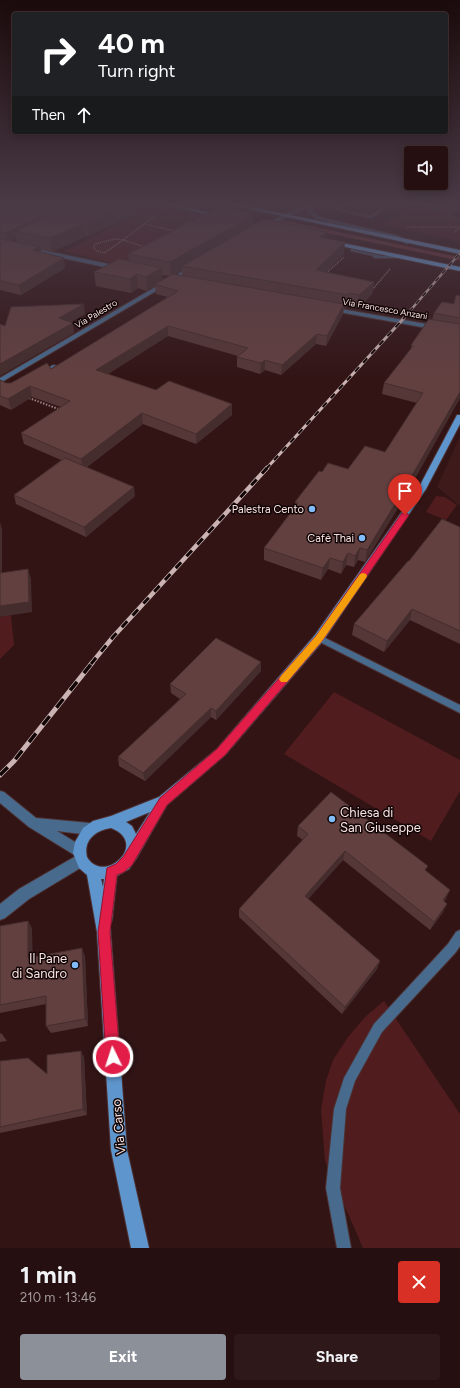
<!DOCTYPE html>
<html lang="en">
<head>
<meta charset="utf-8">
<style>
  :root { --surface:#260f10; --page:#2e1819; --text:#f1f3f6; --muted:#a49c9f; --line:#422f30; --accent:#8c9099 }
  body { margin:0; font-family:Figtree,sans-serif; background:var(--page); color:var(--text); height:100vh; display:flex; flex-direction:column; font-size:15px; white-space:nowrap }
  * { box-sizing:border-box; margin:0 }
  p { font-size:13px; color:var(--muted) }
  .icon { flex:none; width:22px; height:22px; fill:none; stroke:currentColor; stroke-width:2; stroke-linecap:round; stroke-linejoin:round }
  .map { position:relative; height:1248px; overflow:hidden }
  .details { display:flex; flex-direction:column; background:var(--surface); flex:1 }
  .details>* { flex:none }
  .guide { position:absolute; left:12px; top:12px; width:436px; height:122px; border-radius:4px; box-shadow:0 2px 10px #0003,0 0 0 1px var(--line); background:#202124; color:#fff; overflow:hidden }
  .controls { position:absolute; left:404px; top:146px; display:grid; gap:8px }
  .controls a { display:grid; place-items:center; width:44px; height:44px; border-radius:4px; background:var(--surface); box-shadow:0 2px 10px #0003,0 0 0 1px var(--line); font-size:20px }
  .pin { position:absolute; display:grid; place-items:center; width:34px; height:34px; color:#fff; margin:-41px -17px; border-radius:50% 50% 50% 0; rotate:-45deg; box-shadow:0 0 4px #0007 }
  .pin .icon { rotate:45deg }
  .me { position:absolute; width:44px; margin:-22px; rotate:356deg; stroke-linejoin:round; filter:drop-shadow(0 0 3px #0008) }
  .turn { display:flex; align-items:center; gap:14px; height:84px; padding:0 20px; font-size:18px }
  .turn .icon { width:52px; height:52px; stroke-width:2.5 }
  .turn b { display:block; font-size:28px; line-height:34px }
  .then { display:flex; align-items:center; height:38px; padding:0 20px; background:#0003; gap:8px; font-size:15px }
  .round { display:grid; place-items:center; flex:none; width:42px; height:42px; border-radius:4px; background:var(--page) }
  .headline { display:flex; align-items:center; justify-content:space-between; height:68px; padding:0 20px }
  h1 { font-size:24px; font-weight:700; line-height:30px }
  .button { display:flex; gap:8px; margin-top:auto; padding:8px 20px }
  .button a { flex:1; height:46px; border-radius:4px; background:var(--accent); color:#fff; font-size:16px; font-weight:700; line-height:46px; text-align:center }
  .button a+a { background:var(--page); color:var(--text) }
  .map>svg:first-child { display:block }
  .built { fill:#3f1a1b }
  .green { fill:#501c1e }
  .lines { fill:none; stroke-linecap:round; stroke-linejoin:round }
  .stream { stroke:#743537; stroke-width:3.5 }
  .lane-casing { stroke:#4e3132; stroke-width:2 }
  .street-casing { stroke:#4e3132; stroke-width:2 }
  .secondary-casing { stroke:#4e3132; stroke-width:2 }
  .primary-casing { stroke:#4e3132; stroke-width:2 }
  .path-far1 { stroke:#9c8383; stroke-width:1.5; stroke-dasharray:1 1; stroke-linecap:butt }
  .path { stroke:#9c8383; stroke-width:2; stroke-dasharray:1.5 1.5; stroke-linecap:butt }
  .lane { fill:#486a8c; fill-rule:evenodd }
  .street { fill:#486a8c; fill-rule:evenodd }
  .secondary { fill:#5e95cc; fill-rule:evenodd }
  .primary { fill:#6eb7fd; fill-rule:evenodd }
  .rail-far3-casing { stroke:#cab3b2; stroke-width:2.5 }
  .rail-far2-casing { stroke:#cab3b2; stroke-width:3 }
  .rail-far1-casing { stroke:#cab3b2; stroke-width:4.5 }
  .rail-casing { stroke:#cab3b2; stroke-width:5 }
  .rail-far3 { stroke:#110505; stroke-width:1.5; stroke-dasharray:5; stroke-linecap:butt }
  .rail-far2 { stroke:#110505; stroke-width:2; stroke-dasharray:6; stroke-linecap:butt }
  .rail-far1 { stroke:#110505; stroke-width:3; stroke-dasharray:8; stroke-linecap:butt }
  .rail { stroke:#110505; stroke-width:3.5; stroke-dasharray:11; stroke-linecap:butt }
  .wall { fill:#553737; fill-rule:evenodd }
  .shaded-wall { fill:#452d2d }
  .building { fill:#634040; stroke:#452d2d }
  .route { fill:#e11d48; stroke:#92132f }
  .slow { fill:#f59e0b }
  .poi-dot { fill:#80bdfa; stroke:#110505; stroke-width:1.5 }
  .labels { text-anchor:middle; stroke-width:3; stroke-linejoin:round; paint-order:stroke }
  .far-street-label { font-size:9px; fill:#fae4e3; stroke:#110505 }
  .poi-label { font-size:11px; fill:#fae4e3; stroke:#110505; text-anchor:end }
  .near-poi-label { font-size:13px; fill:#fae4e3; stroke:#110505; text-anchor:start }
  .near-street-label { font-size:13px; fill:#fae4e3; stroke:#110505 }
</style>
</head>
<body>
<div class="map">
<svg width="460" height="1248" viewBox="0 0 460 1248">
  <rect width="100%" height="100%" fill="#321415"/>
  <!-- built -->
  <path class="built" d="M460,437V506L437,487Z"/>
  <!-- green -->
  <path class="green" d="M416,203L460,221V241L384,225Z
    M158,205L218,218L128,267L64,251Z
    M436,496L445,497L457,505L446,520L426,512Z
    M11,615L14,645L0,659V617Z
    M334,692L460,760V791L431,841L284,754Z
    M384,1001L460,1114V1248H363L325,1161L321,1109L326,1081L333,1060L348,1037L365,1017Z"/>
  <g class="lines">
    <!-- stream -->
    <path class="stream" d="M282,222L460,259"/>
    <defs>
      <path id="lane" d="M344,203H350L340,209L370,216L388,203H393L371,218L334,209Z
        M351,249L382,256H398L400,257L398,258H375L373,257L374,256L351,251Z
        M53,365L58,366L43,375L38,374Z
        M319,635L460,705V713L316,640L315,638L316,636Z
        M460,930V946L456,952L382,1032L355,1081L346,1109L340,1188L351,1248H337L326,1188L334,1109L344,1078L374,1024L448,944L456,932Z"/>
      <path id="street" d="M309,203H317L313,207V212L320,217L399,236L410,242L407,244L395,238L316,219L308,212L309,207L264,228L259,227Z
        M28,247L118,266L121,268L118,270L26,250V248Z
        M193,265L195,266V268L0,383V378Z
        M330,307L460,330V334L328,310V308Z
        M0,791L4,792L36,818L90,823L94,825L96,829L94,833L90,835L57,831L85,848L86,852L85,855L88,860L87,864L29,899L5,918L0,920V904L19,889L76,856L29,827L0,803Z"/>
      <path id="secondary" d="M457,415H460V424L426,489L323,641L225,755L167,805L136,859L129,869L117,876L112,920L110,925L127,1150L149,1248H131L111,1150L97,932L87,875L79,868L73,853L75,842L83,828L93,821L111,816L159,797L217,749L315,635L418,489ZM150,812L136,834L132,826L126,822ZM111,828C150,843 104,886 87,857C83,840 96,830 111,828ZM101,879H104L103,887Z"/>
      <path id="primary" d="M159,203H169L220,216L218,217Z
        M221,203H232L460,250V254Z
        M333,241L460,267V271L331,244L330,243Z"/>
    </defs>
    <!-- lane casing -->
    <use href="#lane" class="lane-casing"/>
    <!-- street casing -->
    <use href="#street" class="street-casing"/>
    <!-- secondary casing -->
    <use href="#secondary" class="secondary-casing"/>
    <!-- primary casing -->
    <use href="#primary" class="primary-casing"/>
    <!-- path-far1 -->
    <path class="path-far1" d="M420,203L460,220
      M145,224L174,231L189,222
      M407,227H460
      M455,232L460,227
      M115,239L123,240L104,253L97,251L94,248L95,244Z
      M145,247L123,240L157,214
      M325,274L344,257
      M371,291L390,269"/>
    <!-- path -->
    <path class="path" d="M29,398L61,410"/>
    <!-- lane -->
    <use href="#lane" class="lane"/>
    <!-- street -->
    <use href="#street" class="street"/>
    <!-- secondary -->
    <use href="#secondary" class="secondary"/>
    <!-- primary -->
    <use href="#primary" class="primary"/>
    <defs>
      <path id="rail-far3" d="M403,319L460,253"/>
      <path id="rail-far2" d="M266,469L404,318"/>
      <path id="rail-far1" d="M91,664L113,637L267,468"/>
      <path id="rail" d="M0,775L14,761L92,663"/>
    </defs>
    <!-- rail-far3 casing -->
    <use href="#rail-far3" class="rail-far3-casing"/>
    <!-- rail-far2 casing -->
    <use href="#rail-far2" class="rail-far2-casing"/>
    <!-- rail-far1 casing -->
    <use href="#rail-far1" class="rail-far1-casing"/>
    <!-- rail casing -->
    <use href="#rail" class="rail-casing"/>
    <!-- rail-far3 -->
    <use href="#rail-far3" class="rail-far3"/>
    <!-- rail-far2 -->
    <use href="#rail-far2" class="rail-far2"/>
    <!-- rail-far1 -->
    <use href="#rail-far1" class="rail-far1"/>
    <!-- rail -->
    <use href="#rail" class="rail"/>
  </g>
  <!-- wall -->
  <path class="wall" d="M0,203L135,215L88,236H86L52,252L40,249L41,252L65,268L21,295L0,290ZM16,238L17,242L10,241Z
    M421,203H460V208L450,215Z
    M251,213L254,225L325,238L344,254L325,272L374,282L372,294L358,308L347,306L346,308L344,307L343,314L326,346L316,344L281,375L265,370L260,374L237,367V357L238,356L168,336L108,374L156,390L232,415L196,444L143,424L87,467L135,496L86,537L16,504L14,495L61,460L24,444L21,433L61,407L32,397L11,410L0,405V380L6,383H11L51,369L168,297L156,294L155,286L147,291L138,288L131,293L96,286L94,272L129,261L128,254ZM182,270V276L174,274ZM162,275L169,276L163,280Z
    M456,295L460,296V398L404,498L365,562L358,560L354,567L346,565L341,574L328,569L321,580L264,560V548L295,507V502L322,472L348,469L385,452L417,403L382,394L384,383L411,349V345L432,320L434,313L454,304Z
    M460,527V644L410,620L384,652L352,635L354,624Z
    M261,671L216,720L211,717L145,781L119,766L118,757L180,699L171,693L170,684Z
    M298,826L426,871L446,899L444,901L443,912L430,930L343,860L308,899L380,961L377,969L342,1014L239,917V909L303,840L297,836Z
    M28,921L32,929V957L85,956L88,1026L51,1033L46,1026V1004L0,1013V926Z
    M0,1033L2,1034L7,1041L0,1042Z
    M84,1057L87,1115L0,1133V1061L47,1074Z"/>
  <!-- shaded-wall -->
  <path class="shaded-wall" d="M72,203H92L15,231L16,238L7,242L5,233Z
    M132,203H134L135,215L88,236L87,223Z
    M459,203H460V208L450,215L451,208Z
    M251,213V217L254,215V228L182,266V270L171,276L170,262Z
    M85,223L86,236L52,252L50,238Z
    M326,232L325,243L319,237Z
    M345,242L344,254L315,282L316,270Z
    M40,247L42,256L33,250Z
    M64,258L65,268L21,295L19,285Z
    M162,268L163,282L155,284V286L147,291L146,277Z
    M137,274L138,288L131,293L130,279Z
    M374,282L372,294L358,308L359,295Z
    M349,293L347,306L346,308L348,295Z
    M84,304L85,314L61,328L59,318Z
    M344,304L343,314L326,346L327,336Z
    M73,323L74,333L0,376V364Z
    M168,326V336L98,380L96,370Z
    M317,334L316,344L281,375L282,365Z
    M265,360V370L260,374L261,363Z
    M30,386L32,397L11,410L8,399Z
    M460,392V398L404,498L365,562L367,550Z
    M232,404V415L196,444V434Z
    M142,413L143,424L83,470L81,459Z
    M134,487L135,496L86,537L84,527Z
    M0,522L2,529V583L0,576Z
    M360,548L358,560L354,567L355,556Z
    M348,553L346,565L341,574L343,562Z
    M330,558L328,569L321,580L323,568Z
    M28,569L31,579L32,612L0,617V606Z
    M412,609L410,620L384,652L387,641Z
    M261,662V671L216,720V711Z
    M211,708V717L145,781L143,773Z
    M345,851L343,860L303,905L305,896Z
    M450,890L446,899L439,909L443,900Z
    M447,904L443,912L430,930L434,922Z
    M28,921L32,929L33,966L28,958Z
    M82,948L85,956L88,1026L85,1019Z
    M380,961L377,969L342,1014L345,1007Z
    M81,1051L84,1057L87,1115L83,1109Z"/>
  <!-- building -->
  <path class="building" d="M0,203H72L5,233L0,232Z
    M78,203H132L87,223H85L50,238L15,231Z
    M438,203H459L451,208Z
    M221,206L251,213L249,214L254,215L170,262L128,254Z
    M264,219L326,232L319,237L345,242L316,270L374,282L359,295L349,293L348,295L182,266Z
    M0,239L40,247L33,250L64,258L19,285L0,281Z
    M119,259L162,268L146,277L137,274L130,279L94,272Z
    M173,274L344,304L327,336L317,334L282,365L265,360L261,363L237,357L248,348L168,326L96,370L156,390L169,381L232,404L196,434L142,413L81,459L21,433L70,401L30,386L8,399L0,396V380L6,383H11L47,363L51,369L178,291L155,284Z
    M456,295L460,296V318L434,313L442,302L454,304Z
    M84,304L59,318L73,323L0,364V324L5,326L11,307Z
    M429,319L460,324V392L406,486L367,550L360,548L355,556L348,553L343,562L330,558L323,568L264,548L298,503L295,502L319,471L322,472L328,463L348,469L365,446L385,452L423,393L384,383L413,346L411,345Z
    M65,458L134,487L84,527L14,495Z
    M442,519L460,527V631L412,609L387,641L354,624L408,561H409Z
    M28,569L29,602L0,606V573Z
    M216,638L261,662L216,711L211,708L143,773L118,757L186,694L170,684Z
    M331,792L428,866L425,870L450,890L443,900L447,904L434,922L345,851L305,896L380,961L345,1007L239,909L308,834L298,826Z
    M28,921V958L82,948L85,1019L46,1026V996L0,1005V926Z
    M81,1051L83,1109L0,1127V1061L28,1058L47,1074V1055Z"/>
  <!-- sky -->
  <linearGradient id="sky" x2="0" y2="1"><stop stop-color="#1c0b0c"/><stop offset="0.54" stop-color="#493a46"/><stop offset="1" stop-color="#493a46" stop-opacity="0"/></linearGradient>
  <rect width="460" height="378" fill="url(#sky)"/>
  <!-- route -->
  <path class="route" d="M405,512L409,515L322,641L225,755L167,805L132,865L124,872L117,875L110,932L120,1057L118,1062L113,1064L108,1062L106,1057L98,932L107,868L116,864L123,857L160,798L217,749L316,636L402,513Z"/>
  <!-- slow -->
  <path class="slow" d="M363,573L366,574L367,576L366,578L322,641L287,682H281L279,679L281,676L316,636L360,574Z"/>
  <!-- markers -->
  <g class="poi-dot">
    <circle cx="312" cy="509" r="4"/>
    <circle cx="362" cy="538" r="4"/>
    <circle cx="332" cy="819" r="4"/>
    <circle cx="75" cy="965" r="4"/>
  </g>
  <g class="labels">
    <!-- far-street labels -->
    <g class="far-street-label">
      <text transform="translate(385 309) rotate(10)" y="3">Via Francesco Anzani</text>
      <text transform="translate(96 314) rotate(-31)" y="3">Via Palestro</text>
    </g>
    <!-- poi labels -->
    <g class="poi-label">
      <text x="304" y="513">Palestra Cento</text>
      <text x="354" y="542">Cafè Thai</text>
    </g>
    <!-- near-poi labels -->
    <g class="near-poi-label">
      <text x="340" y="817">Chiesa di<tspan x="340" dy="15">San Giuseppe</tspan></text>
      <text x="67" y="963" text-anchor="end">Il Pane<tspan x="67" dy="15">di Sandro</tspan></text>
    </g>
    <!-- near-street labels -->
    <g class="near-street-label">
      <text transform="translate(118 1127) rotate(-95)" y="5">Via Carso</text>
    </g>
  </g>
</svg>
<div class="controls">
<a><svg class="icon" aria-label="sound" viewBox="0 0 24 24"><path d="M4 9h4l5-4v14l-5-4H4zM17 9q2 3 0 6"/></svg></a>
</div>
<div class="pin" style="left:405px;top:515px;background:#d93025"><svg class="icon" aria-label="arrive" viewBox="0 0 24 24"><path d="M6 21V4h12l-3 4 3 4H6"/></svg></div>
<svg class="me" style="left:113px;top:1057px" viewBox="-20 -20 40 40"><circle r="17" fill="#e11d48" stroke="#fff" stroke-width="3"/><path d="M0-11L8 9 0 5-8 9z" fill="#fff"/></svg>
<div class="guide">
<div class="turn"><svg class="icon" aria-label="right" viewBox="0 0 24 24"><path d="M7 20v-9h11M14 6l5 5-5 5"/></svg><div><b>40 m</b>Turn right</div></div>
<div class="then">Then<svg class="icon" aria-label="ahead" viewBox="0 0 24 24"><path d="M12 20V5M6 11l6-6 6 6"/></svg></div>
</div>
</div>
<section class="details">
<div class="headline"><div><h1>1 min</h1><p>210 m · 13:46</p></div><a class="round" style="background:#d93025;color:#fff"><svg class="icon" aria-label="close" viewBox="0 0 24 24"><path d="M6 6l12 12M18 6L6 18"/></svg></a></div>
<div class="button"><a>Exit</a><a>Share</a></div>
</section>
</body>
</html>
